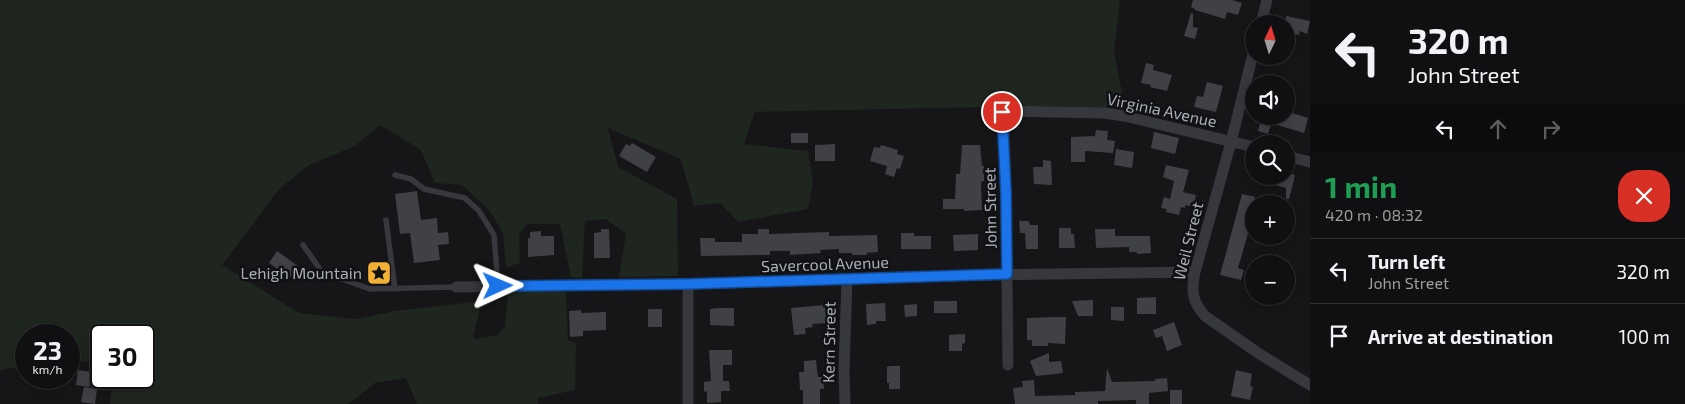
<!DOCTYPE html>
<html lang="en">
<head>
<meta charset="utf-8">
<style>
  :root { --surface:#101012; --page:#19191b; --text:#f1f3f6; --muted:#9c9d9f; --line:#303032 }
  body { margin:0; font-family:"Exo 2",sans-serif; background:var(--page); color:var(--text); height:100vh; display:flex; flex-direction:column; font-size:19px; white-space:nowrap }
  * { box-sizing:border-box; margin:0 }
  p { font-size:16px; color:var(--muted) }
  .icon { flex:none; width:28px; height:28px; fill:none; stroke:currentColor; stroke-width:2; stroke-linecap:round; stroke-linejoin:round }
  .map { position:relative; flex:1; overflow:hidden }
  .details { display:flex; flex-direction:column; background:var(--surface); width:375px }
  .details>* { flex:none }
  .hud { background:#101012; color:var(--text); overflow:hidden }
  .needle { width:32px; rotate:4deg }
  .buttons { position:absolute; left:1245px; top:15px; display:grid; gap:10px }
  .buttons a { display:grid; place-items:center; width:50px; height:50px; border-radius:50%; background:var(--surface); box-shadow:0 2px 12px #0003,0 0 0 1px var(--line); font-size:25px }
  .speed { position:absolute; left:15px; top:324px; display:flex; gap:10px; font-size:25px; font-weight:700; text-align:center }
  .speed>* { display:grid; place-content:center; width:65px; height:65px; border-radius:50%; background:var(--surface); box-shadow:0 2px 12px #0003,0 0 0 1px var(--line); line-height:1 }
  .speed small { font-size:12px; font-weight:400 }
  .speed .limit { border:2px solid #111; border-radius:8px; background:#fff; color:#111 }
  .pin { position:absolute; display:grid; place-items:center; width:42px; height:42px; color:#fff; margin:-21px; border:2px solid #fff; border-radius:50%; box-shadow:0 1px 5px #0007 }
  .me { position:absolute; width:55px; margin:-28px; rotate:89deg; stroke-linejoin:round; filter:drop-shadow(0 0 4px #0008) }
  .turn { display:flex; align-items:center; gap:18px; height:105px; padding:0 15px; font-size:22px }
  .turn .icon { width:65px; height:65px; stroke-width:2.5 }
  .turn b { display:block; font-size:35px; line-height:42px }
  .lanes { display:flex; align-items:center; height:48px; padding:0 15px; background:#0003; justify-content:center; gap:25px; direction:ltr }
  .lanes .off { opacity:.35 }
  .round { display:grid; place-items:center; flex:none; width:52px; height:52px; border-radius:20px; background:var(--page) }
  .summary { display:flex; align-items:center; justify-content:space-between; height:85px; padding:0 15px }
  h1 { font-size:30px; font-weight:700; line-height:38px; color:#1e9e55 }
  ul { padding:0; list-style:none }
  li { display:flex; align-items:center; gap:15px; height:65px; padding:0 15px; border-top:1px solid var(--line) }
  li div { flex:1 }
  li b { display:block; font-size:19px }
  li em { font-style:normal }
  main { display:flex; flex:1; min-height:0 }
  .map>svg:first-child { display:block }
  .green { fill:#1e261f }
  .building { fill:#404145 }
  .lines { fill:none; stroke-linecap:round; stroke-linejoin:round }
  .lane { stroke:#37383d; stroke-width:5.5 }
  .street { stroke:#37383d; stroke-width:11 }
  .route-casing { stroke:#114b97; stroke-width:12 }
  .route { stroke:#1a73e8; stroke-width:9 }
  .labels { text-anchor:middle; stroke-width:5; stroke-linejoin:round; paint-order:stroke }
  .street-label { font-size:16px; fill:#a8adb8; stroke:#111113 }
  .poi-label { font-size:16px; fill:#a8adb8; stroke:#111113; text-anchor:end }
</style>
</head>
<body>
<main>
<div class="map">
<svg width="1310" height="404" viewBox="0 0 1310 404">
  <rect width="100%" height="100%" fill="#161618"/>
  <!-- green -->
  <path class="green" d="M0,0H1120L1114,52L1125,108L1031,106L755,112L744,144L808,151L813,184L808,209L738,222L720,203L694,206L681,159L608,128L618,167L677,199L678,276L619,277L626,234L606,219L585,221L582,278L571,277L560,224H527L519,235L520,263L506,267L503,233L489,210L462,185L435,183L421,150L380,125L355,146L309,165L279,189L222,265L299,313L355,319L395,311L482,301L473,337L475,339L498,335L505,326L508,290L566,291L568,340L576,343L575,390L538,398V404H417L406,378L375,383L348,404H110L113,378H144V335H101V361L69,362V335H26V366L0,370Z"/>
  <!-- building -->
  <path class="building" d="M1193,0H1232L1242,3L1238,15L1227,12L1225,19L1195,10V9L1191,7Z
    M1191,13L1193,14V27L1198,28L1195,39L1184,36Z
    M1286,16L1310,21L1307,34L1300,31L1299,35L1286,32Z
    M1146,63L1154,65L1153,70L1172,75L1167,91L1150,87L1151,85L1141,83Z
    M1207,82L1223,86L1216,112L1194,107L1197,96L1203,97Z
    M1286,111L1308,118L1304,133L1271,123L1268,134L1258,131L1261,120L1256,119L1257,116H1286Z
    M1096,130L1108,131L1107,140L1115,141L1113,153L1085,151V162H1071V137L1095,136Z
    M1154,132L1179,138L1175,154L1151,148Z
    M791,133H808V143H791Z
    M632,143L656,157L647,172L619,156L626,144L630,146Z
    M835,144V161H815V145Z
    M881,145L898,150L897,154L904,156L900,169L897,168L894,177L885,174L887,166L870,161L874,147L880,148Z
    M962,145H980L982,166H984V181H982L981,184L982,210L964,211V209H943V199H955L956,174H960Z
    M1116,149L1134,152L1132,168L1114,165Z
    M1043,160L1051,161L1052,185L1034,184L1033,167H1043Z
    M1166,165L1189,170L1183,192L1196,195L1194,207L1185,205V208L1181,207L1179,215L1166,212L1167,209L1161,208L1164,197L1170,199L1174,181L1163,177Z
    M1286,172L1295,175L1289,199H1286V188L1275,185L1277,176H1286Z
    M417,191L421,220L437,218L438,233L448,232L449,244L438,245L440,260L414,263L410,233L400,234L395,194Z
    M1242,194L1255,197L1249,220H1252L1238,268L1244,270L1241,280L1220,275Z
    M1019,221H1029L1030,225H1038V249H1026L1025,233H1020Z
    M1059,228H1071V234H1074L1075,248H1059Z
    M601,229H609L610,258H594V233L601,232Z
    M758,229H769V234L829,232V236L877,235L878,252L866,253L867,255H852V253H839V249L820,250L821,253L790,255V251H770V255L701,256L700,238H715V242H742V234H758Z
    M1095,229H1115V236H1150L1151,253L1137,254V252H1129V247L1096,248Z
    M541,231V236H554V255L528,257V238H530V232Z
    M901,233H914V236H931V249H901Z
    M978,234V250L954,251L953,235Z
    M277,251L298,266L290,278L269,263Z
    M1156,297V314H1137V298Z
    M1093,300V316H1078L1072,301Z
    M934,301H957V313H934Z
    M885,303L886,321H876V324L867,325L866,304Z
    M917,304V316L905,317L904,305Z
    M825,305L827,323L812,324L813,327L805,328L806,334L794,335L791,308Z
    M1111,307H1124V321L1111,320Z
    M718,308H734V326L710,325V309Z
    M648,309H662V327H648Z
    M581,310V313L606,312V330L583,331V336L570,337L569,311Z
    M1056,317H1066L1065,344L1048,343V346H1032V340H1027V318Z
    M1174,322L1182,345L1167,351L1162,336L1156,338L1153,330Z
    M965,334V343L962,344V351H949V335Z
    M709,350H732V365H723V381H729L730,391H721V402L707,403V391L704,392V382L711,381Z
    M1049,353V362L1061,361L1063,373L1036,376L1030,361Z
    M816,360L818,377H823L824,389H820V404H803V390H800L799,372H804V361Z
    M890,366H900V389H889V383H887V367Z
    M1107,368L1112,382L1155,381V379L1167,378L1168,391L1149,393V404H1136V400L1098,401V404H1015L1013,388L1023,387L1022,381L1034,380L1035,396L1075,395V392L1105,391Z
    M78,370L92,372L89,387L76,385Z
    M1236,370L1252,374L1250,386L1253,387L1250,400L1231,396Z
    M84,387L97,389L95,404L81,402Z
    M1170,390H1182V404H1170Z"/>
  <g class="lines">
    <!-- lane -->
    <path class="lane" d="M395,175L411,179L424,189L465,198L479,211L494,235L498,286
      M386,220L395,289
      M303,245L322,272L370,289L456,287"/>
    <!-- street -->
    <path class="street" d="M1261,24L1267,0
      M1254,50L1231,142L1195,272C1191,292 1192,301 1205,316L1258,353L1310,385
      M1286,156L1310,162
      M456,287L688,284L981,275L1195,272
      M1008,365L1006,193L1003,111L1104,113L1124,116L1254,147
      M688,404V284
      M845,404L844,370L847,280"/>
  </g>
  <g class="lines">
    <defs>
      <path id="route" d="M498,286L688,284L1007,274L1006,193L1002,112"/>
    </defs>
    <!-- route casing -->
    <use href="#route" class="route-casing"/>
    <!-- route -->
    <use href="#route" class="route"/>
  </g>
  <!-- icons -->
  <defs>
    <symbol id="sight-square" viewBox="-11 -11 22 22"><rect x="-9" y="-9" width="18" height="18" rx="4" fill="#f2b134" stroke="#111113"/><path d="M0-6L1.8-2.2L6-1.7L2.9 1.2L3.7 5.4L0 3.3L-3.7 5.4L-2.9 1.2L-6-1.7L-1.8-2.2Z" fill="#111"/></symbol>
  </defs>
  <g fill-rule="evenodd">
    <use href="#sight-square" x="365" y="259" width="28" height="28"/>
  </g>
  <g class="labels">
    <!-- street labels -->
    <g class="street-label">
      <text transform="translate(1162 110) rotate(12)" y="6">Virginia Avenue</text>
      <text transform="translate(990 208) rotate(-91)" y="6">John Street</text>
      <text transform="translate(1188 241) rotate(-76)" y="6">Weil Street</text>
      <text transform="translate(825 264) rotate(-2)" y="6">Savercool Avenue</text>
      <text transform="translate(829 342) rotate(-89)" y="6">Kern Street</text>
    </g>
    <!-- poi labels -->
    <g class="poi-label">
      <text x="362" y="279">Lehigh Mountain</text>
    </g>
  </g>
</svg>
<div class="buttons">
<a><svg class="needle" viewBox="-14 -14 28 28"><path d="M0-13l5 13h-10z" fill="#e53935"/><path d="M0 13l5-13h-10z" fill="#9c9d9f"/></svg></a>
<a><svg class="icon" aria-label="sound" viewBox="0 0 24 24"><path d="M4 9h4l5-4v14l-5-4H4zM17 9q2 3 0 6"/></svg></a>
<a><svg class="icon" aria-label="search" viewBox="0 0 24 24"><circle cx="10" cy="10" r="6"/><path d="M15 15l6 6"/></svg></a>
<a>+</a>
<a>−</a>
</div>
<div class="speed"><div>23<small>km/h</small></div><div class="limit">30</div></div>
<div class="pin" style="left:1002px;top:112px;background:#d93025"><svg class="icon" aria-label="arrive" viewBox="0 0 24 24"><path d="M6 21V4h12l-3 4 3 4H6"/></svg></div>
<svg class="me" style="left:498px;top:286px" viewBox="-20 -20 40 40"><path d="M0-17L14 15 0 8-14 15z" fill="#1a73e8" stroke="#fff" stroke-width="4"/></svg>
</div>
<section class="details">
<div class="hud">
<div class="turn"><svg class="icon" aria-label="left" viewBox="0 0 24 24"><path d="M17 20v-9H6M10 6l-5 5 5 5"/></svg><div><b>320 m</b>John Street</div></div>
<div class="lanes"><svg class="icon" aria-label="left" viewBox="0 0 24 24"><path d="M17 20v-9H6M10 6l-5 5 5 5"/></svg><svg class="icon off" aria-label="ahead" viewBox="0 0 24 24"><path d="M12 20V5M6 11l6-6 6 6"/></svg><svg class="icon off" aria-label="right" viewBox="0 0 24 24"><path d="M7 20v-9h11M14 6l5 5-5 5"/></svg></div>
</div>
<div class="summary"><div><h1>1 min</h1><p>420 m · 08:32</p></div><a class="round" style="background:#d93025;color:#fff"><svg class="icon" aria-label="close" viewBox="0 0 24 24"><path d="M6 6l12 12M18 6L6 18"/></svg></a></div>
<ul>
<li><svg class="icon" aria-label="left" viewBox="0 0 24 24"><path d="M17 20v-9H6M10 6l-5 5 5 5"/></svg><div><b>Turn left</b><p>John Street</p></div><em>320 m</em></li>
<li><svg class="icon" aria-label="arrive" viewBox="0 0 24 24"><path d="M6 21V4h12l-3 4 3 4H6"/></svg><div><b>Arrive at destination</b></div><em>100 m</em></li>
</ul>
</section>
</main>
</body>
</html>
